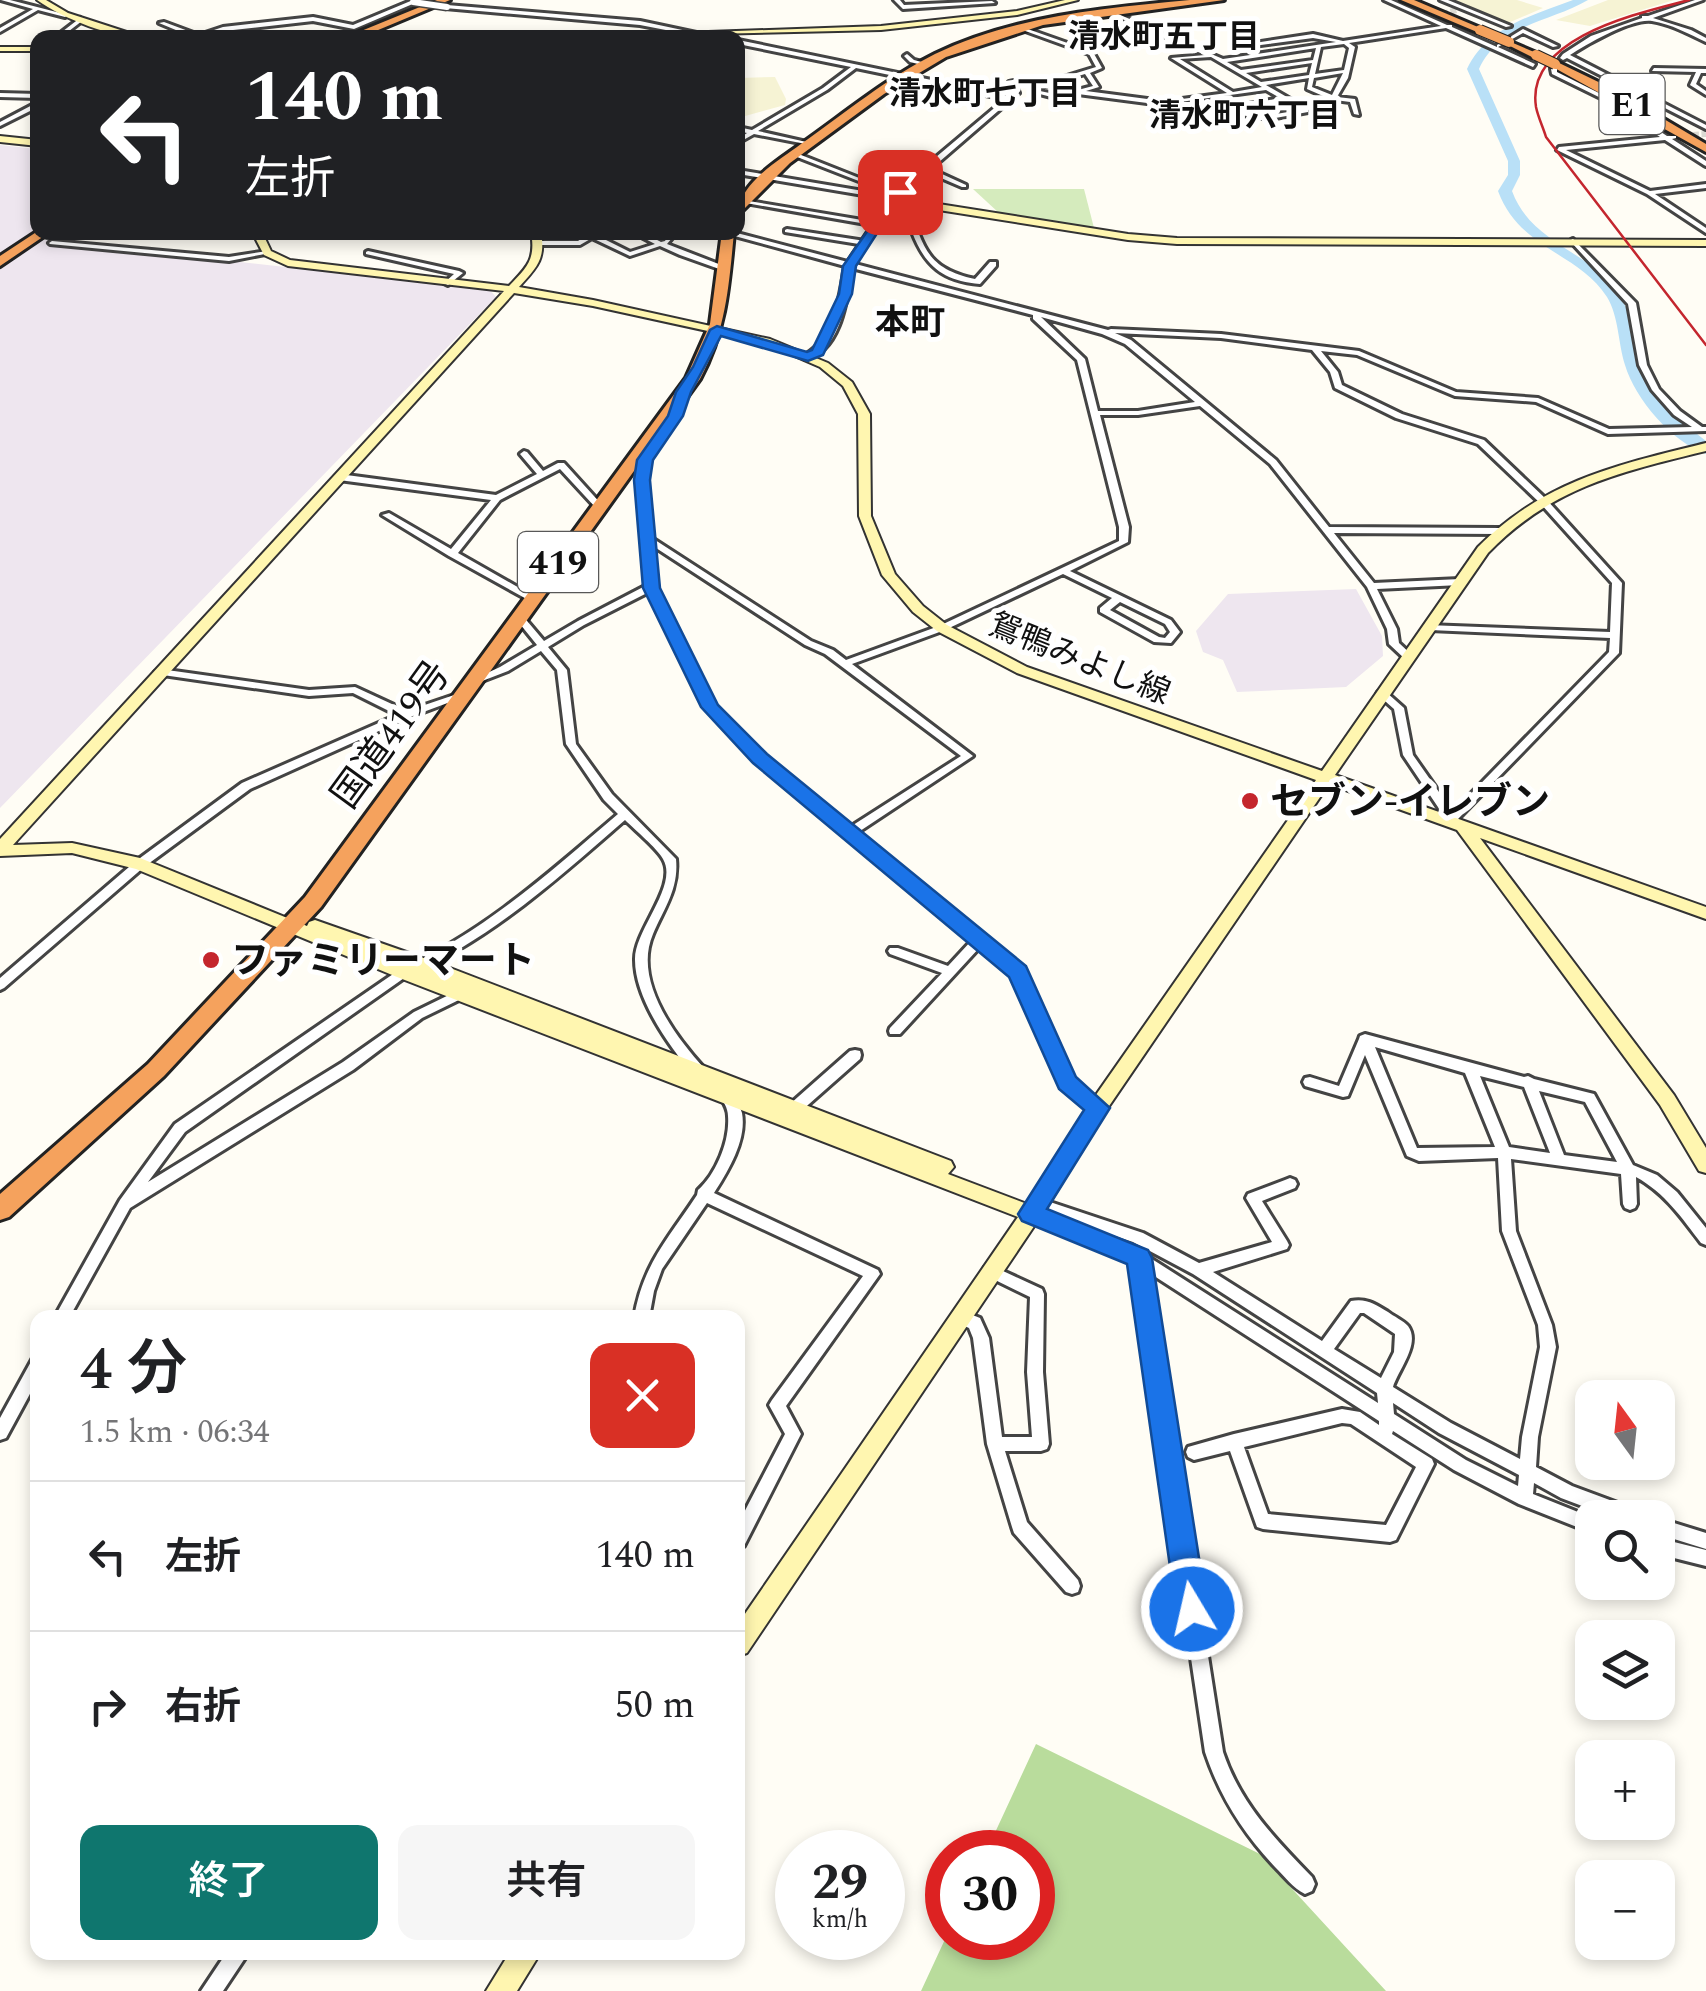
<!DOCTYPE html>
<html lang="ja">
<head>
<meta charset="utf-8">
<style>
  :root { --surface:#fff; --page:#f6f6f6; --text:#202124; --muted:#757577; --line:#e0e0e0; --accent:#0f766e }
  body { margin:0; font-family:Spectral,"Noto Sans JP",serif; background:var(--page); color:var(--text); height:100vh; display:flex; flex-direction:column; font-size:38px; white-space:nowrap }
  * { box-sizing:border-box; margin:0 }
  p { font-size:32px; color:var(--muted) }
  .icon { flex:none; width:55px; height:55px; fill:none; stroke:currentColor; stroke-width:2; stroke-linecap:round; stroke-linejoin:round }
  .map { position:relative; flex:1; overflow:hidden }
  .sheet { position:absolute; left:30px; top:1310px; width:715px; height:650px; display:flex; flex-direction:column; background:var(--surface); border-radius:20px; box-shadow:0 5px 15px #0003 }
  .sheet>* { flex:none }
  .guide { position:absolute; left:30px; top:30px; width:715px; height:210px; border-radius:20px; box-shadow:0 5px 15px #0003; background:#202124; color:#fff; overflow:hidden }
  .needle { width:65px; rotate:345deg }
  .tools { position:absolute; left:1575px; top:1380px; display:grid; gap:20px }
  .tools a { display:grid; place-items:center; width:100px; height:100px; border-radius:20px; background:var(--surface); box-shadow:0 5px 15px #0003; font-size:50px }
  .speed { position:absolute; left:775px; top:1830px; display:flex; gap:20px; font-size:50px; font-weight:700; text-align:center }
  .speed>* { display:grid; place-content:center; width:130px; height:130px; border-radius:50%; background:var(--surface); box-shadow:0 5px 15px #0003; line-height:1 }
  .speed small { font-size:25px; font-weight:400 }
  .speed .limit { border:15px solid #d22; background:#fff; color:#111 }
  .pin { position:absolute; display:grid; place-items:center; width:85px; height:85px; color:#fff; margin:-42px; border-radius:20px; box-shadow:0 5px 15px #0006 }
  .me { position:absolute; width:110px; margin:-55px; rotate:351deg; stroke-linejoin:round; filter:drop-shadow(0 0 8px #0008) }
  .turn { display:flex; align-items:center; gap:35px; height:210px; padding:0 50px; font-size:45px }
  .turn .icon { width:130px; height:130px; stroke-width:2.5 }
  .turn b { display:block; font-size:70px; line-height:85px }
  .round { display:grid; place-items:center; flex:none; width:105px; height:105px; border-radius:20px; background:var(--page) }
  .headline { display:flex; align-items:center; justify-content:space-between; height:170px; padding:0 50px }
  h1 { font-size:60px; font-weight:600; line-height:75px }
  .button { display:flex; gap:20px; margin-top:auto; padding:20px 50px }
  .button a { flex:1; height:115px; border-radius:20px; background:var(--accent); color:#fff; font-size:40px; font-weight:600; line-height:115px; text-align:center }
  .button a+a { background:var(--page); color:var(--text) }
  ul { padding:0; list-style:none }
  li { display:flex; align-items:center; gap:30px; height:150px; padding:0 50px; border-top:2px solid var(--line) }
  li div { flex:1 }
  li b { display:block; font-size:38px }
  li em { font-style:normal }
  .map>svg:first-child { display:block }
  .industrial { fill:#eee6ef }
  .farmland { fill:#f6f3d4 }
  .green { fill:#d5ebbd }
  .forest { fill:#b9dc9c }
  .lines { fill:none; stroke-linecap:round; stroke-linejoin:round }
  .river { fill:#b9e0f7; fill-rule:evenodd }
  .street-tunnel { stroke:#dbdad3; stroke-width:6; stroke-dasharray:6 2.5; stroke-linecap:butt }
  .street-casing { stroke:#444; stroke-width:6 }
  .secondary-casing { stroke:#333; stroke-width:4 }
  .highway-casing { stroke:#222; stroke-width:6 }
  .street { fill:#fff; fill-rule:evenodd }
  .secondary { fill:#fff6b0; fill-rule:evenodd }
  .highway { fill:#f5a25d; fill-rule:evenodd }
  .rail { stroke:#c4262e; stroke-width:2.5 }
  .street-bridge-casing { stroke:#444; stroke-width:9; stroke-linecap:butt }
  .highway-bridge-casing { stroke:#222; stroke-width:12; stroke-linecap:butt }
  .street-bridge { stroke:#fff; stroke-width:6 }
  .highway-bridge { stroke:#f5a25d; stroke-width:10 }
  .route { fill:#1a73e8; stroke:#114b97; stroke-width:2.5 }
  .poi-dot { fill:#c4262e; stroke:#fff; stroke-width:4 }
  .labels { text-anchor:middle; stroke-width:10; stroke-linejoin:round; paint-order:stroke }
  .far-neighbourhood-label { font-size:32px; font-weight:bold; fill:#111; stroke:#fff }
  .far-street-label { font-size:32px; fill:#111; stroke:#fff }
  .shield { fill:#fff; stroke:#585858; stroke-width:2.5 }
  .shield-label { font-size:35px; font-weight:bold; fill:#111 }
  .far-quarter-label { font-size:35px; font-weight:bold; fill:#111; stroke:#fff }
  .street-label { font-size:38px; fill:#111; stroke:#fff }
  .poi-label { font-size:38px; font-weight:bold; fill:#111; stroke:#fff; text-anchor:start }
</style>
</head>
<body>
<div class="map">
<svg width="1706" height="1991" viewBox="0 0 1706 1991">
  <rect width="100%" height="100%" fill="#fffdf5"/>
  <!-- industrial -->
  <path class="industrial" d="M0,145L37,149V230L28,238L490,290L496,297L0,808Z
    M1356,589L1382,636L1383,656L1346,687L1237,692L1223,660L1203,652L1196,631L1228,594Z"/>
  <!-- farmland -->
  <path class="farmland" d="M1450,0H1517L1543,8L1508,23Z
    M1608,0H1674L1590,26L1556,20Z
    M775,77L786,99L785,105L738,118V78Z"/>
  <!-- green -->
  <path class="green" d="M973,189H1084L1094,228L999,213Z"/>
  <!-- forest -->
  <path class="forest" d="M1036,1744L1260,1854L1386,1991H921L947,1935L1032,1938V1852H986Z"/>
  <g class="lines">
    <!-- river -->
    <path class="river" d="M1573,0H1588C1551,22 1499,24 1479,69L1520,161V175L1512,191C1530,240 1581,249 1612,285C1633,308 1632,338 1641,365C1651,399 1679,420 1706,441V454C1672,442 1635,399 1625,365C1618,343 1619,317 1607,297C1578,252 1520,250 1498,191L1508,175V161L1467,69C1487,27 1533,15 1573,0Z"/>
    <!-- street-tunnel -->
    <path class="street-tunnel" d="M1434,16L1457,10
      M1615,99L1641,96
      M1676,136L1706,134"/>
    <defs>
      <path id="street" d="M1,0H10L68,15L65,17L38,10L0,32V28L33,9Z
        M413,0L415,3L354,29L313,21L224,31L203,38H195L159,23L164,22L199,35L223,27L313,17L353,25Z
        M894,0H900L904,5L992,1L995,3L903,9Z
        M1384,0H1391L1447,25H1452V27L1497,47V45L1523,29L1558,46L1553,47L1523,33L1498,47L1535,64L1533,67L1446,28L1349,43L1355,47L1348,78L1337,97L1355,99L1359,115L1354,114L1350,102L1335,100L1303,107L1308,110V112L1270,119L1078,94L1059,99L1036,93L1034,86L1096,67L1089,54L1017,28L1022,27L1093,52L1102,68L1090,73L1099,87L1086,91L1270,115L1300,110L1285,101L1236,109L1233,107L1280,98L1266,90L1180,102L1182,99L1227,93L1171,58L1205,55L1106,12L1111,11L1223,59L1336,42L1313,38L1246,47L1248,44L1313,34L1343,41L1441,26ZM1344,44L1349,48L1344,70L1315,74L1321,47ZM1316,48L1313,60L1241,70L1227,62ZM1211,57L1262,87L1233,92L1180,59ZM1312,63L1309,75L1261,82L1246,73ZM1343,73L1332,95L1312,87L1314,78ZM1085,74L1093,86L1059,95L1040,91L1039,88ZM1309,78L1307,89L1330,99L1299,104L1266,85Z
        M1440,0H1448L1511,26L1506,27Z
        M1695,0H1703L1653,18L1691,30L1706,38V42C1689,34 1671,24 1652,21C1632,18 1587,44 1570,55L1706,125V129L1567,58L1563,60L1560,58L1563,54L1591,36L1642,18V16H1648Z
        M447,5L640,21L720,38H707L640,25L445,8Z
        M80,18L82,21L60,38H54Z
        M662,34L664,35L665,38H659Z
        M738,40L1009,96L1014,92L1009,82L1014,81L1019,93L931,169L966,185V187H962L927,172L899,198L907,202C924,245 924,268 975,279L990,262H996V266L980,284C943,281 925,266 912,232L740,202L743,200L910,228L901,203H897L893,200L738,174V170L893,196L923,168L1005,99L856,68L827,90L758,131L811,143V145L754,134L738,143V139L747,133L738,131V127L752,130L823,88L851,67L738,44Z
        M907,54L914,60L929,64L926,66L910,62L904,56Z
        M1554,67L1557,69V72L1611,99L1667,136H1676V138L1672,139L1706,161V166L1704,165L1665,140L1566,150L1650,191L1706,184V188L1655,194L1706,228V233L1647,194L1557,150L1559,147L1660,137L1607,101L1552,74L1551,69Z
        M1654,68L1706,69V73H1701L1696,84L1706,91V95L1690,85L1696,72L1652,71Z
        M0,93L38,94V98L0,97Z
        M38,102V107L0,126V122Z
        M792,153H796L892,191L887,192L792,155Z
        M787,229L865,241L868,243L865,245L785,232V230Z
        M591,232H599L596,235L630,252L655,244L632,232H642L661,242L665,241L670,232H677L667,244L729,268L722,270L680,255L660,246L630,256L592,238L580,245H540L537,243L540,241H578Z
        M720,232H733L1108,330L1111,329L1221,334L1359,351L1456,392L1538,398L1609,429L1692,427L1674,415L1652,390L1639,365L1628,304L1571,242V240L1573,239L1636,303L1647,365L1659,389L1680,411L1702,427H1706V431L1608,434L1536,402L1455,396L1357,355L1321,351L1338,372L1342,385L1402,414L1484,440L1546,499L1622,583L1619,653L1458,819L1461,823L1455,827L1448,822L1403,755L1394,709L1377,694L1378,692H1386L1404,708L1413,755L1453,812L1609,652L1610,638L1430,630L1427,629V625L1610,632L1612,583L1540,503L1478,444L1396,418L1335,388L1330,372L1312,350L1221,338L1115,333L1131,340L1276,460L1329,527L1499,528L1504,531L1499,534L1334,533L1374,583L1460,579L1465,582L1460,585L1377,589L1397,629L1399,643L1414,657L1413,659H1405L1389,644L1387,629L1367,587L1270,464L1200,406L1138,415H1100L1129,527L1128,542L1070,571L1171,620L1180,632L1171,643L1154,642L1100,612V608L1112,598L1063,574L945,630L852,664L973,756L857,833L1022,969L1072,1080L1103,1103L1105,1107L1103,1111H1093L1062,1087L1013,975L980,947L900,1034H890L889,1031L890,1028L942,973L890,954L888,951L890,948H898L948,966L972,940L756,760L706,709L649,592L584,625L548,647L567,670L576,744L612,794L676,859C679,889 664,908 653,934C633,980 674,1035 704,1068L706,1072L704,1076H694C670,1047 635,999 635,960C634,930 679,886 663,859C657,848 635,830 625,820C557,879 490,940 407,976L185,1132L148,1182L343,1062L414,1012L457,991L461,989L467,994L465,997L422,1018L353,1070L130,1208L69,1318H54L120,1200L175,1124L399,970C482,934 550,872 618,814L604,800L566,744L557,670L541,651L508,671L477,683L472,680L500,667L537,645L516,619V615H522L544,641L578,621L647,585L638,481L643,455L671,416L680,390L687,392L679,416L651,455L646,481L652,538L811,641L833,650L846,660L939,626L1119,541V527L1077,360L1033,319V315L852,268C847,298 841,352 805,359V355C835,337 840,298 845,266ZM1041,317L1102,334L1125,344L1195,402L1138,411H1098L1085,359ZM653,546L805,645L825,654L961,756L850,827L764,756L714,706L657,588ZM1120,602L1165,624L1170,632L1165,638L1159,637L1110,610Z
        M52,241L229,257L267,251L270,253L229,261L50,244L49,243Z
        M368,251L459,271L463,273L448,285L444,283L454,274L366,254V252Z
        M524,451L527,452L543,471L558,463H564L603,506L596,508L560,469L500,500L458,553L535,597L537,599L532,602L449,556L382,515L389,513L451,549L491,500L339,480L335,477L339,474L496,495L537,474L520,454Z
        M160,669L309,690L355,687L407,711L460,693H468L469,695L410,717L250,789L144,867L4,988L0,990V978L136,861L242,783L397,715L353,693L309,696L156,674L155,672Z
        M1365,1034L1524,1077L1528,1076L1534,1079L1594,1094L1633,1165L1657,1175L1677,1192L1706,1228V1245L1701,1243C1682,1218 1665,1193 1636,1177L1637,1204L1635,1208L1630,1210L1625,1208L1623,1204L1621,1174L1511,1159L1516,1231L1552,1325L1556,1347L1538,1437L1536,1467L1572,1486L1642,1512L1644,1518H1614L1561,1498L1534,1483L1533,1494L1593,1518L1592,1533L1519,1504L1454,1470L1393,1431L1392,1434L1432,1459L1434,1464L1396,1540L1390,1542L1263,1529L1257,1527L1230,1451L1194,1460L1188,1457L1186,1452L1188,1447L1234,1434L1342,1409L1360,1412L1379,1425V1421L1148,1272L1223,1752C1240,1803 1275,1839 1312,1877L1315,1884L1312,1891L1305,1894C1293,1888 1285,1877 1275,1867C1243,1833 1220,1797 1205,1752L1132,1262L1026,1218L1024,1214L1026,1210L1031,1208L1144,1254L1378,1403L1377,1393L1193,1274L1133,1242L1033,1208L1031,1204L1033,1200L1038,1198L1143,1233L1199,1263L1272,1242L1246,1198L1248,1194L1285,1180L1290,1178L1295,1180L1297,1184L1295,1188L1262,1201L1287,1241L1289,1245L1287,1249L1213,1272L1322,1341L1351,1301C1366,1298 1375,1304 1388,1312C1393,1316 1404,1321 1408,1326C1421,1344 1398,1370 1393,1387L1451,1423L1520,1459L1522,1437L1540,1347L1538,1325L1502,1231L1498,1158L1419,1161L1407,1156L1365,1055L1348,1096L1343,1097L1305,1086L1303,1082L1305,1078L1310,1077L1339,1086L1359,1039L1360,1036ZM1375,1047L1465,1073L1495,1147L1417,1148ZM1480,1076L1524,1087L1550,1153L1509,1147ZM1539,1091L1585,1102L1617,1162L1564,1155ZM1360,1313H1364L1395,1334L1394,1352L1381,1378L1334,1349ZM1393,1403L1439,1433L1519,1475L1518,1486L1466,1460L1394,1414ZM1342,1423L1351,1424L1416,1467L1386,1525L1268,1514L1244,1447Z
        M855,1050L860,1051L861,1055L860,1059L800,1112H790L788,1108L790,1104L850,1051Z
        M726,1089L731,1090C734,1097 740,1106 742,1113C747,1140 728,1171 714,1193L878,1270L880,1274L786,1406L801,1434L744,1546L738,1548V1524L785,1434L769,1405L772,1400L863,1276L707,1203L662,1269L654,1291L649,1318H634C643,1264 668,1239 697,1195L698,1190C716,1174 730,1141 728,1116C728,1108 723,1101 719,1094L721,1090Z
        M990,1265L1042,1289L1044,1294L1043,1372L1049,1444L1047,1449L1041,1451H1005L1027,1522L1078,1580L1080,1586L1078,1592L1072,1594L1066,1592L1014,1533L1012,1527L987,1444L973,1338L969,1328L955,1322L953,1317L955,1312L960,1310L980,1318L989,1338L1002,1437H1032L1027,1372L1030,1297L985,1275L983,1271L985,1267Z
        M38,1356V1379L6,1438L0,1440V1418L33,1358Z
        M1658,1518L1706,1533V1549L1658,1534Z
        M1658,1538L1706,1550V1566L1658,1554Z
        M227,1952H249L223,1991H201Z"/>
      <path id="secondary" d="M37,0H46L68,13L145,38C113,38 63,19 37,0Z
        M1065,0H1078L1017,15L881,30L540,38L881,26L1017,11Z
        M0,47H38V51H0Z
        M0,136L38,140V146L0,142Z
        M907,199L1128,234L1177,238L1706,240V246L1177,244L1128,240L907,205L890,210L853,268H845L844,266L884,206Z
        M252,232H262L271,251L290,260L509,286C527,267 536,260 531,232H541C546,260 536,268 519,287L593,300L770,339L828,363L852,382L870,414L871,516L895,574L923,606L947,625L1027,667L1322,771L1478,547C1545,480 1617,465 1706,443V451C1620,472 1552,487 1488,553L1335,775L1706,907V919L1480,838L1674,1095L1706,1148V1173L1699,1171L1660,1105L1457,830L1329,784L1105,1112L1045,1210L747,1653L738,1656V1624L1018,1217L397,977L136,869L72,853L0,856V839L504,291L288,266L264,255ZM514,293L593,306L767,344L820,367L843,386L858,414L859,516L882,575L913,612L937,631L1017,673L1316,780L1091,1102L1027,1204L948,1174L954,1167L951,1161L432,961L315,920L309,922L307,926L140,858L72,843L13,845Z
        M510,1952H541L517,1991H486Z"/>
      <path id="highway" d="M437,0H450L359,38H344Z
        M1190,0H1224L1043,25L946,57L884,94L790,163L738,215C738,184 778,161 801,144C845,113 887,78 935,54C1014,16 1104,8 1190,0Z
        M1401,0H1414L1485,30L1477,32Z
        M1506,40L1541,55L1532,57L1506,44Z
        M1555,61L1615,90L1706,144V152L1551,66Z
        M38,231L50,232L0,266V256Z
        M722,232H734C729,285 726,331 700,379L321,907L164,1076L9,1217L0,1220V1194L148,1064L305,897L686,378L710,324Z"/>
    </defs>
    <!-- street casing -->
    <use href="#street" class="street-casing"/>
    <!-- secondary casing -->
    <use href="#secondary" class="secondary-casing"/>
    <!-- highway casing -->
    <use href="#highway" class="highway-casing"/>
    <!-- street -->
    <use href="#street" class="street"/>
    <!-- secondary -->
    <use href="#secondary" class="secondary"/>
    <!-- highway -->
    <use href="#highway" class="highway"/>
    <!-- rail -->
    <path class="rail" d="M1689,0C1640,13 1525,37 1536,107C1538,117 1543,127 1546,137L1706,345"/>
    <defs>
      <path id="street-bridge" d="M413,2L447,7"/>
      <path id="highway-bridge" d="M1480,30L1509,42
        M1536,55L1555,64"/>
    </defs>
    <!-- street-bridge casing -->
    <use href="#street-bridge" class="street-bridge-casing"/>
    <!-- highway-bridge casing -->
    <use href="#highway-bridge" class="highway-bridge-casing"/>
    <!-- street-bridge -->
    <use href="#street-bridge" class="street-bridge"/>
    <!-- highway-bridge -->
    <use href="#highway-bridge" class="highway-bridge"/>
  </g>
  <!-- route -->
  <path class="route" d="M896,190H904L905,202L892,210L856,266L852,294L823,355L808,361L721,336L691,392L683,416L653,460L650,480L660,588L718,705L767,754L1026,966L1076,1077L1110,1108L1047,1209L1148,1250L1152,1258L1207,1609L1203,1620L1192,1624L1181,1620L1176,1609L1127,1264L1022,1221L1018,1214L1084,1110L1059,1089L1009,977L753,763L701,707L643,588L634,480L637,460L668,416L676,392L693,367L710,330L717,326L807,352L812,350L839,294L843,266Z"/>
  <!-- markers -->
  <g class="poi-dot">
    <circle cx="1250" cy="801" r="10"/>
    <circle cx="211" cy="960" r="10"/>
  </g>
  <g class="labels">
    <!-- far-neighbourhood labels -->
    <g class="far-neighbourhood-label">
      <text x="1164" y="47">清水町五丁目</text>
      <text x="985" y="104">清水町七丁目</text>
      <text x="1245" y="126">清水町六丁目</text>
    </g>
    <!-- far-street labels -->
    <g class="far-street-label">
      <text transform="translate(1080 658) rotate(22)" y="11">鴛鴨みよし線</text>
    </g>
    <!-- shield labels -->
    <g class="shield">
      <rect x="1599.5" y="74" width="65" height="60" rx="8"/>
      <rect x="518" y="532" width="80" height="60" rx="8"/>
    </g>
    <g class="shield-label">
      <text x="1632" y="116">E1</text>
      <text x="558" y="574">419</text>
    </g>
    <!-- far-quarter labels -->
    <g class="far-quarter-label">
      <text x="910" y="334">本町</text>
    </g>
    <!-- street labels -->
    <g class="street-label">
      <text transform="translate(390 734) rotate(-54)" y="13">国道419号</text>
    </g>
    <!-- poi labels -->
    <g class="poi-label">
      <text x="1270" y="814">セブン-イレブン</text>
      <text x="231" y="973">ファミリーマート</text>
    </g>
  </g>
</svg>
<div class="tools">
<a><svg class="needle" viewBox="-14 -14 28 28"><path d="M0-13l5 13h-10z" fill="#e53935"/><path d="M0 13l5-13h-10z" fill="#757577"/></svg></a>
<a><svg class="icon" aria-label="search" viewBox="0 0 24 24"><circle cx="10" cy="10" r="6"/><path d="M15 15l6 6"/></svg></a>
<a><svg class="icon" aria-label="layers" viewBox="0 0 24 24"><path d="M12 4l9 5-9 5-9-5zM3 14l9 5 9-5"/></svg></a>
<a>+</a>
<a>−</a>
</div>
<div class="speed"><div>29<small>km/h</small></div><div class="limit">30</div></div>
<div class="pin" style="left:900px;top:192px;background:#d93025"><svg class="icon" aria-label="arrive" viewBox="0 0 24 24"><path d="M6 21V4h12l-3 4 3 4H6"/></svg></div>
<svg class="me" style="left:1192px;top:1609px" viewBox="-20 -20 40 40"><circle r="17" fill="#1a73e8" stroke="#fff" stroke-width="3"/><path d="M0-11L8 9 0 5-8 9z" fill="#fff"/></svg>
<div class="guide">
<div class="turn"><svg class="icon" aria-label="left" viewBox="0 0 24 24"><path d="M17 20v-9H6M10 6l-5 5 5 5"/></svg><div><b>140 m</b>左折</div></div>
</div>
<section class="sheet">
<div class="headline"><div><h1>4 分</h1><p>1.5 km · 06:34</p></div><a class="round" style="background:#d93025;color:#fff"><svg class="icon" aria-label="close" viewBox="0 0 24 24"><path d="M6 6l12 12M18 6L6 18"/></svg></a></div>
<ul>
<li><svg class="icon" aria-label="left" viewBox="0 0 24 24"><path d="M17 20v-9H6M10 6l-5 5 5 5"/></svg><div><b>左折</b></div><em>140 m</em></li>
<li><svg class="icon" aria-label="right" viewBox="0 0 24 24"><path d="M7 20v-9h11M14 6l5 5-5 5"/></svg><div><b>右折</b></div><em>50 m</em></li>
</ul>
<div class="button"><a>終了</a><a>共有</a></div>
</section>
</div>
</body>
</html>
